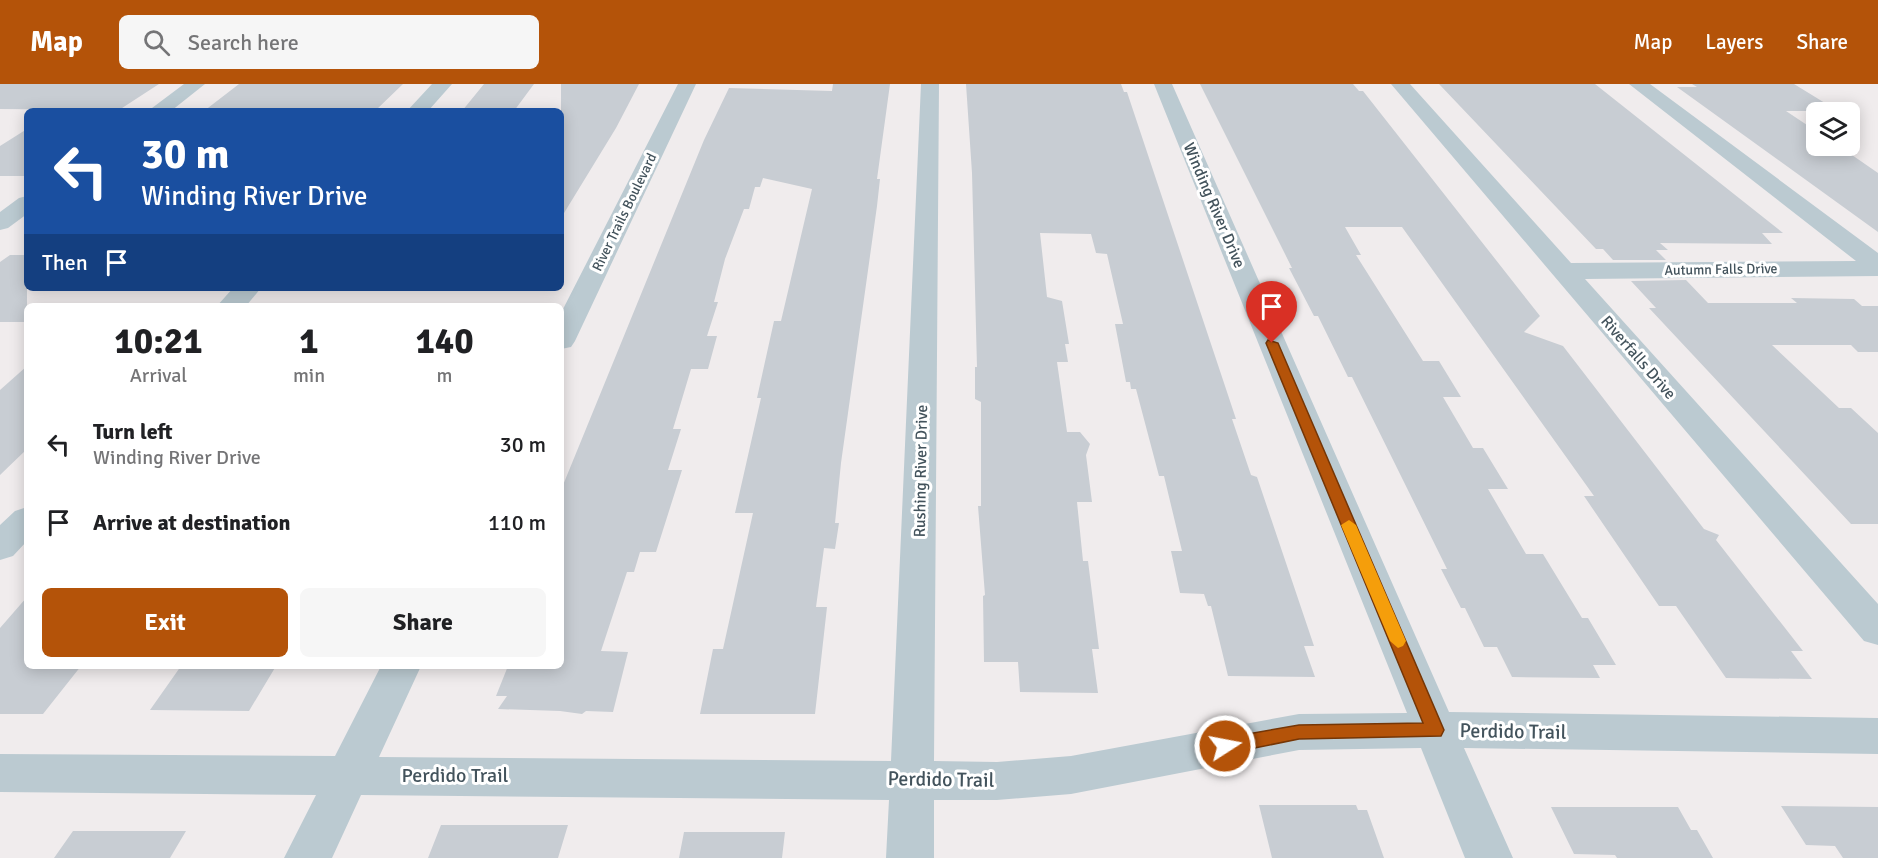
<!DOCTYPE html>
<html lang="en">
<head>
<meta charset="utf-8">
<style>
  :root { --surface:#fff; --page:#f6f6f6; --text:#202124; --muted:#757577; --accent:#b45309 }
  body { margin:0; font-family:Signika,sans-serif; background:var(--page); color:var(--text); height:100vh; display:flex; flex-direction:column; font-size:22px; white-space:nowrap }
  * { box-sizing:border-box; margin:0 }
  p { font-size:20px; color:var(--muted) }
  .icon { flex:none; width:33px; height:33px; fill:none; stroke:currentColor; stroke-width:2; stroke-linecap:round; stroke-linejoin:round }
  .map { position:relative; flex:1; overflow:hidden }
  .details { position:absolute; left:24px; top:219px; width:540px; height:366px; display:flex; flex-direction:column; background:var(--surface); border-radius:9px; box-shadow:0 3px 15px #0003 }
  .details>* { flex:none }
  .banner { position:absolute; left:24px; top:24px; width:540px; height:183px; border-radius:9px; box-shadow:0 3px 15px #0003; background:#1a4fa0; color:#fff; overflow:hidden }
  .fabs { position:absolute; left:1806px; top:18px; display:grid; gap:12px }
  .fabs a { display:grid; place-items:center; width:54px; height:54px; border-radius:9px; background:var(--surface); box-shadow:0 3px 15px #0003; font-size:30px }
  .pin { position:absolute; display:grid; place-items:center; width:51px; height:51px; color:#fff; margin:-62px -26px; border-radius:50% 50% 50% 0; rotate:-45deg; box-shadow:0 0 6px #0007 }
  .pin .icon { rotate:45deg }
  .me { position:absolute; width:66px; margin:-33px; rotate:79deg; stroke-linejoin:round; filter:drop-shadow(0 0 4px #0008) }
  .turn { display:flex; align-items:center; gap:21px; height:126px; padding:0 18px; font-size:27px }
  .turn .icon { width:78px; height:78px; stroke-width:2.5 }
  .turn b { display:block; font-size:42px; line-height:51px }
  .then { display:flex; align-items:center; height:57px; padding:0 18px; background:#0003; gap:12px; font-size:22px }
  .eta { display:flex; justify-content:space-evenly; align-items:center; height:102px; text-align:center }
  .eta b { font-size:36px; font-weight:700; line-height:42px }
  .action { display:flex; gap:12px; margin-top:auto; padding:12px 18px }
  .action a { flex:1; height:69px; border-radius:9px; background:var(--accent); color:#fff; font-size:24px; font-weight:700; line-height:69px; text-align:center }
  .action a+a { background:var(--page); color:var(--text) }
  ul { padding:0; list-style:none }
  li { display:flex; align-items:center; gap:18px; height:78px; padding:0 18px }
  li div { flex:1 }
  li b { display:block; font-size:22px }
  li em { font-style:normal }
  header { display:flex; align-items:center; gap:36px; box-sizing:border-box; height:84px; padding:0 30px; background:var(--accent); color:#fff }
  header strong { font-size:28px }
  nav { display:flex; gap:33px; margin-inline-start:auto; font-size:21px }
  .search { width:420px; height:54px; background:var(--page); display:flex; align-items:center; gap:15px; box-sizing:border-box; padding:0 21px; border-radius:9px; color:var(--muted); font-size:22px }
  .map>svg:first-child { display:block }
  .building { fill:#c8cdd3 }
  .lines { fill:none; stroke-linecap:round; stroke-linejoin:round }
  .minor { fill:#bbcad1; fill-rule:evenodd }
  .route { fill:#b45309; stroke:#753606; stroke-width:1.5 }
  .slow { fill:#f59e0b }
  .labels { text-anchor:middle; stroke-width:6; stroke-linejoin:round; paint-order:stroke }
  .far-street-label { font-size:14px; fill:#43535c; stroke:#fff }
  .street-label { font-size:16px; fill:#43535c; stroke:#fff }
  .near-street-label { font-size:20px; fill:#43535c; stroke:#fff }
</style>
</head>
<body>
<header>
<strong>Map</strong>
<div class="search"><svg class="icon" aria-label="search" viewBox="0 0 24 24"><circle cx="10" cy="10" r="6"/><path d="M15 15l6 6"/></svg>Search here</div>
<nav><a>Map</a><a>Layers</a><a>Share</a></nav>
</header>
<div class="map">
<svg width="1878" height="774" viewBox="0 0 1878 774">
  <rect width="100%" height="100%" fill="#f0eced"/>
  <!-- building -->
  <path class="building" d="M0,0H159L119,26L0,25Z
    M239,0H403L376,26L204,27Z
    M484,0H534L514,27H462Z
    M561,0H639L616,44L561,134Z
    M833,0H890L877,95H880L877,122L841,379L835,439H839L835,465L824,464L816,523H827L815,630H700L713,565H723L753,429H735L761,314H757L774,237H781L812,105L763,94L760,103H755L749,125H744L725,175L714,218H718L707,252H717L708,285H691L673,345H681L668,386H682L656,468H640L634,488H627L601,567L628,568L613,628L586,627L582,630L560,627L498,625L507,612H496L508,582H561V406L704,56L729,4L832,7Z
    M966,0H1121L1124,8H1127L1236,335H1232L1251,391L1257,393L1314,562H1304L1315,593L1228,592L1211,522H1208L1204,510L1180,509L1171,467H1182L1164,392H1159L1136,305H1131L1130,298H1126L1115,240H1123L1107,170L1096,169L1091,150L1040,149L1047,213L1062,217L1069,260H1065L1068,278H1057L1067,348H1080L1090,360L1086,371L1092,418H1077L1083,477H1088L1099,565H1092L1098,609L1020,608L1018,578H984L983,512L985,511L978,422H981V318L975,315V283H977L972,89Z
    M1200,0H1353L1359,7H1363L1540,232L1524,248L1563,262L1704,445L1719,451L1716,456L1803,567H1791L1812,595L1726,594L1676,522H1659L1584,412H1594L1402,143H1345L1361,171H1356L1423,277H1439L1461,313H1443L1473,364H1483L1508,405H1488L1526,470H1543L1582,534H1588L1616,581H1593L1600,594L1512,593L1497,563H1484L1465,524H1461L1441,485H1447L1352,293H1348L1318,232H1314L1289,184H1292Z
    M1439,0H1595L1783,149H1762L1772,160L1660,159L1668,166H1656L1666,176H1613L1603,165H1596Z
    M1692,0H1794L1838,27H1786L1816,47V62H1839L1878,89V148L1677,3H1697Z
    M27,45V92H0V62Z
    M10,171H27V238H0V178Z
    M1686,196L1708,219H1797L1791,214L1854,215L1862,222H1878V268H1858L1851,261H1772L1839,324H1851L1878,349V440H1851L1649,224H1656L1631,197Z
    M27,282V365L0,391V306Z
    M27,513V582H81L43,630H0V544Z
    M181,582H276L249,627L150,626Z
    M1259,721H1356L1358,726H1367L1384,774H1272Z
    M1781,722L1878,723V774H1843L1835,762L1806,761Z
    M1551,723H1678L1691,746H1697L1713,774H1617L1615,771L1574,770Z
    M441,741H568L558,774H428Z
    M73,747H186L170,774H54Z
    M684,748H785L782,774H679Z"/>
  <g class="lines">
    <!-- minor -->
    <path class="minor" d="M184,0H205L171,27H148Z
      M432,0H452L428,27H407Z
      M678,0H696L575,257L571,263L561,265V229Z
      M921,0H939L934,677L997,678L1071,672L1299,630L1407,629L1154,0H1172L1449,628L1878,634V670L1464,664L1513,774H1465L1421,664L1299,666L1071,710L997,716H934V774H886L889,716L361,711L332,774H284L316,711L0,708V670L335,672L381,582H421L379,673L891,677Z
      M1391,0H1410L1571,179L1856,177L1629,0H1650L1878,169V192L1585,195L1878,520V561L1864,557Z
      M27,112V130L8,144L0,146V128L19,114Z
      M233,204H261L246,222H217Z
      M27,423V457L13,472L0,476V441L15,427Z"/>
  </g>
  <!-- route -->
  <path class="route" d="M1268,256L1278,259L1444,646L1441,652L1299,655L1225,670L1219,667L1216,662L1219,657L1225,654L1299,641L1423,639L1266,259Z"/>
  <!-- slow -->
  <path class="slow" d="M1349,436L1356,441L1406,557L1403,562L1398,564L1390,557L1341,441Z"/>
  <g class="labels">
    <!-- far-street labels -->
    <g class="far-street-label">
      <text transform="translate(624 128) rotate(-64)" y="5">River Trails Boulevard</text>
      <text transform="translate(1721 185) rotate(-1)" y="5">Autumn Falls Drive</text>
    </g>
    <!-- street labels -->
    <g class="street-label">
      <text transform="translate(1215 121) rotate(67)" y="6">Winding River Drive</text>
      <text transform="translate(1639 273) rotate(49)" y="6">Riverfalls Drive</text>
      <text transform="translate(920 387) rotate(-89)" y="6">Rushing River Drive</text>
    </g>
    <!-- near-street labels -->
    <g class="near-street-label">
      <text transform="translate(1513 647) rotate(1)" y="7">Perdido Trail</text>
      <text x="455" y="698">Perdido Trail</text>
      <text transform="translate(941 695) rotate(1)" y="7">Perdido Trail</text>
    </g>
  </g>
</svg>
<div class="fabs">
<a><svg class="icon" aria-label="layers" viewBox="0 0 24 24"><path d="M12 4l9 5-9 5-9-5zM3 14l9 5 9-5"/></svg></a>
</div>
<div class="pin" style="left:1272px;top:259px;background:#d93025"><svg class="icon" aria-label="arrive" viewBox="0 0 24 24"><path d="M6 21V4h12l-3 4 3 4H6"/></svg></div>
<svg class="me" style="left:1225px;top:662px" viewBox="-20 -20 40 40"><circle r="17" fill="#b45309" stroke="#fff" stroke-width="3"/><path d="M0-11L8 9 0 5-8 9z" fill="#fff"/></svg>
<div class="banner">
<div class="turn"><svg class="icon" aria-label="left" viewBox="0 0 24 24"><path d="M17 20v-9H6M10 6l-5 5 5 5"/></svg><div><b>30 m</b>Winding River Drive</div></div>
<div class="then">Then<svg class="icon" aria-label="arrive" viewBox="0 0 24 24"><path d="M6 21V4h12l-3 4 3 4H6"/></svg></div>
</div>
<section class="details">
<div class="eta">
<div><b>10:21</b><p>Arrival</p></div>
<div><b>1</b><p>min</p></div>
<div><b>140</b><p>m</p></div>
</div>
<ul>
<li><svg class="icon" aria-label="left" viewBox="0 0 24 24"><path d="M17 20v-9H6M10 6l-5 5 5 5"/></svg><div><b>Turn left</b><p>Winding River Drive</p></div><em>30 m</em></li>
<li><svg class="icon" aria-label="arrive" viewBox="0 0 24 24"><path d="M6 21V4h12l-3 4 3 4H6"/></svg><div><b>Arrive at destination</b></div><em>110 m</em></li>
</ul>
<div class="action"><a>Exit</a><a>Share</a></div>
</section>
</div>
</body>
</html>
